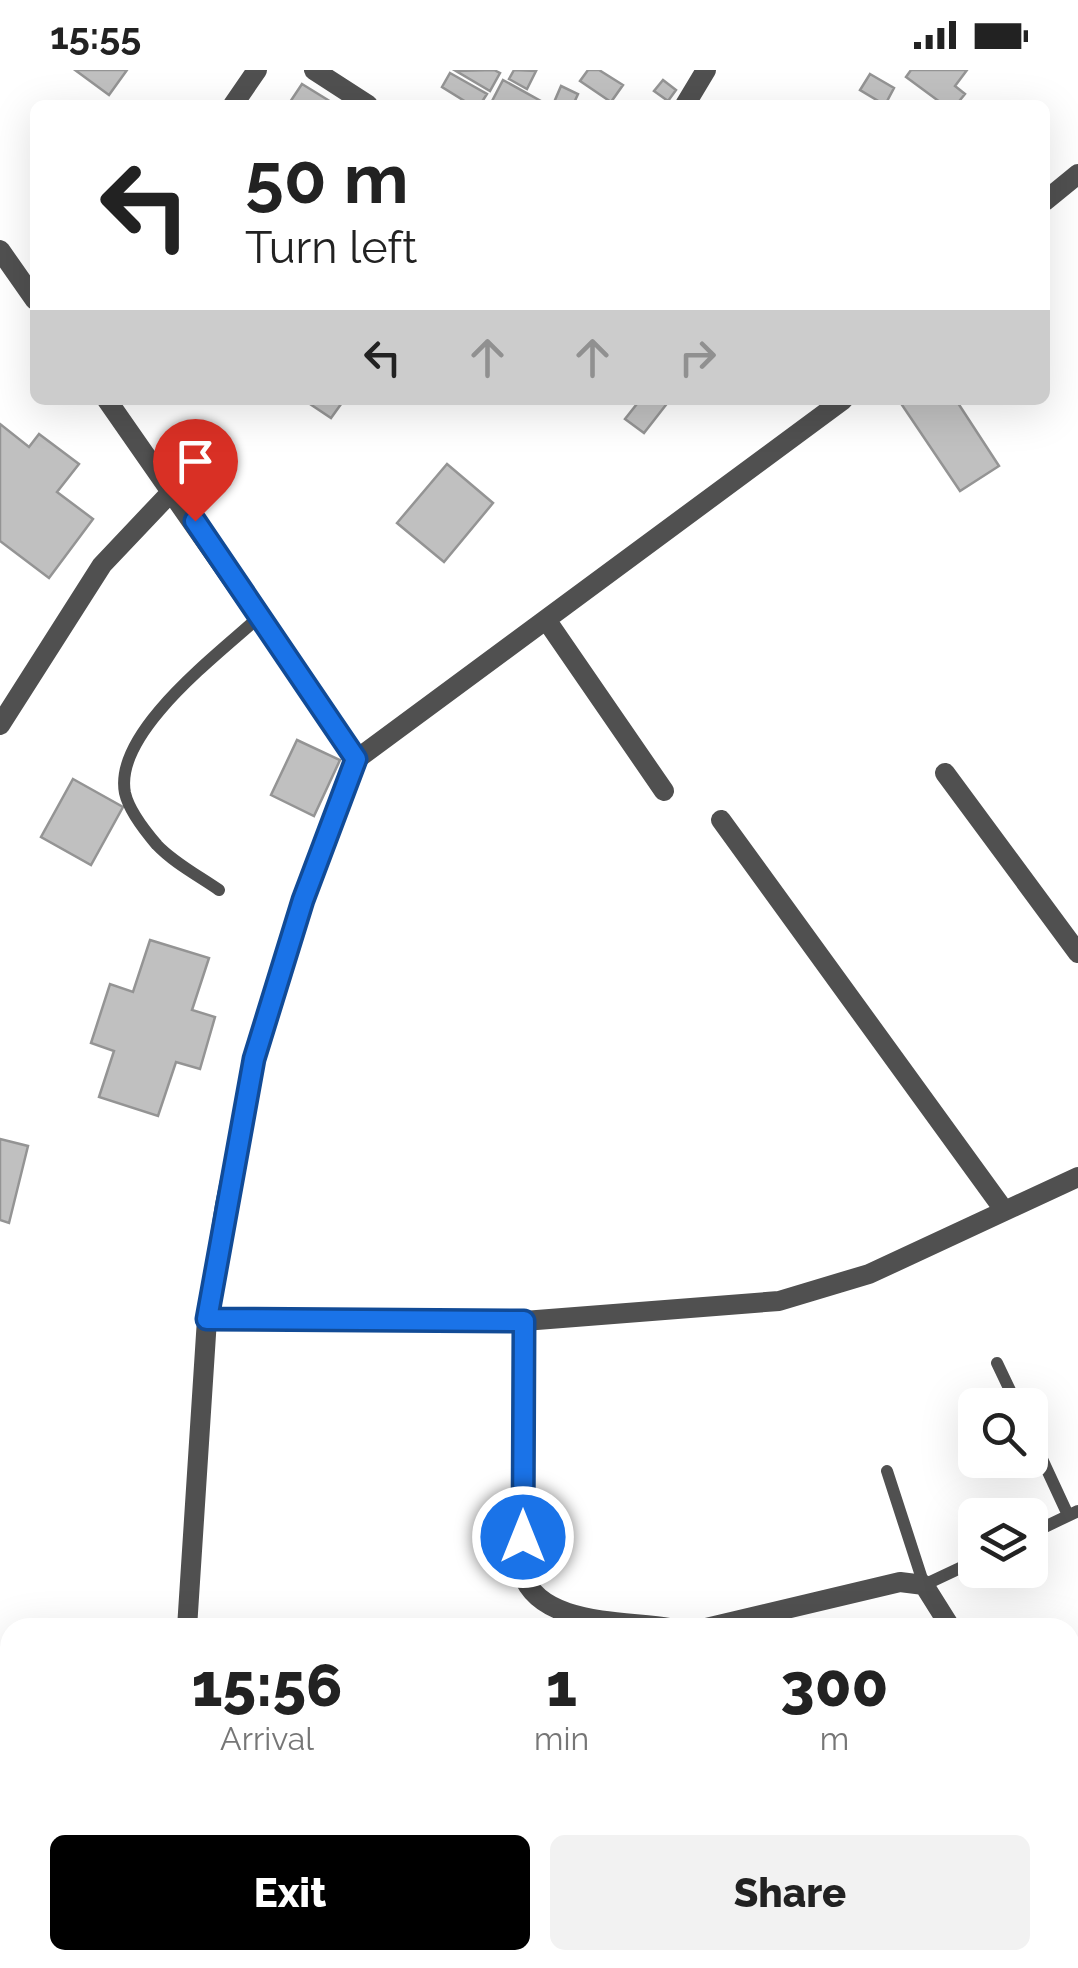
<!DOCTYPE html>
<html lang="en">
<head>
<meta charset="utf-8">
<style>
  :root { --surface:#fff; --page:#f2f2f2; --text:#222; --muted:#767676; --accent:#000 }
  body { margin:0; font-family:Raleway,sans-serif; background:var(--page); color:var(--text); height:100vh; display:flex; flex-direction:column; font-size:38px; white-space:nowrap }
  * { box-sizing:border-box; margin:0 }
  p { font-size:32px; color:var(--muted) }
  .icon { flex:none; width:55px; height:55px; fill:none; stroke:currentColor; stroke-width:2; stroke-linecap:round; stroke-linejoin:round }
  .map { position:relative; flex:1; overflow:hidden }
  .panel { position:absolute; left:0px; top:1548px; width:1080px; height:352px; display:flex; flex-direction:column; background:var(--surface); border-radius:30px 30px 0 0; box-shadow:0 10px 40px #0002 }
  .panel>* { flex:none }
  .banner { position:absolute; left:30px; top:30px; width:1020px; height:305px; border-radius:15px; box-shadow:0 10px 40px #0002; background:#fff; color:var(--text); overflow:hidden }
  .fabs { position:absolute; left:958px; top:1318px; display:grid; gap:20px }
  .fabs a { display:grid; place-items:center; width:90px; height:90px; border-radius:15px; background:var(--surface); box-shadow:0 10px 40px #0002; font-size:50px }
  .pin { position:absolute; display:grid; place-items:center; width:85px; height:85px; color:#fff; margin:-102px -42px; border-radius:50% 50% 50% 0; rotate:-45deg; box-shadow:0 0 10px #0007 }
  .pin .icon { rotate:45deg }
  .me { position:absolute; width:110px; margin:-55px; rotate:0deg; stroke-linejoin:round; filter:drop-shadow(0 0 8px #0008) }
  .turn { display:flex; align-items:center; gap:35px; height:210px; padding:0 50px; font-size:45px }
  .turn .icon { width:130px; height:130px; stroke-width:2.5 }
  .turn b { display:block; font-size:70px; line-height:85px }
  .lanes { display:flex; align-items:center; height:95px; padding:0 50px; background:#0003; justify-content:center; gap:50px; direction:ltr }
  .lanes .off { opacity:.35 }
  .eta { display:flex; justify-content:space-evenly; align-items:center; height:170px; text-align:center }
  .eta b { font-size:60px; font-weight:800; line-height:70px }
  .button { display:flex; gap:20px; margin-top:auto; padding:20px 50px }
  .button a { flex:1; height:115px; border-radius:15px; background:var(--accent); color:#fff; font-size:40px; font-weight:800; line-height:115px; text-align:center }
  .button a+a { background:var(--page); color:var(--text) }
  .status { display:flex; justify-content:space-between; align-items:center; height:70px; padding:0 50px; background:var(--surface); direction:ltr }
  .status svg { height:28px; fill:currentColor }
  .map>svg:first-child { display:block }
  .building { fill:#c0c0c0; stroke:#949494; stroke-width:2.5 }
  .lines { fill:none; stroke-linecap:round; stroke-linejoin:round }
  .service { stroke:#505050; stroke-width:12 }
  .minor { stroke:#505050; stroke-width:20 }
  .route-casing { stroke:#114b97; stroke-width:25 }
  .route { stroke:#1a73e8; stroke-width:18 }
</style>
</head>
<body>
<div class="status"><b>15:55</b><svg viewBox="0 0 49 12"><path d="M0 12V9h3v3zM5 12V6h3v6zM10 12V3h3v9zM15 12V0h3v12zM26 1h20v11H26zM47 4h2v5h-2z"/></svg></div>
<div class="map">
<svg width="1078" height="1898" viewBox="0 0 1078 1898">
  <rect width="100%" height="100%" fill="#fff"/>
  <!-- building -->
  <path class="building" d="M75,0H127L109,25Z
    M494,0L500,3L490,21L456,1Z
    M514,0L536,1L527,19L509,9Z
    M588,0H599L623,15L611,32L580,11Z
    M911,0H967L955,16L965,24L956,35H944L906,7Z
    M450,3L487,24L480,35H471L442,17Z
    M870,4L894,18L885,35L860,20Z
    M503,10L548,35H490Z
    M663,10L676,20L668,31L654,21Z
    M302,14L336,35H288Z
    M561,16L578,24L573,35L555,30Z
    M304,330H344L331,348Z
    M640,330L669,331L644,363L625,349Z
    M904,330H956L999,396L960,421L900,332Z
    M0,354L29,377L39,364L79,394L57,422L93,449L49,508L0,471Z
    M447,394L493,433L444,492L397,453Z
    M297,670L340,690L314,746L271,725Z
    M73,709L123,737L91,795L41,767Z
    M150,870L209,888L192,940L215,947L200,999L176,992L158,1046L99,1027L114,981L91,973L110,914L133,922Z
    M0,1069L28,1076L9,1153L0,1150Z"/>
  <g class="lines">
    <!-- service -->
    <path class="service" d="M219,820C199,806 174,793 157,775C145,761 129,741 125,723C113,662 220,583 260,546
      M997,1293L1017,1335
      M1030,1363L1068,1445
      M887,1401L924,1515L975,1491
      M1030,1464L1078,1441"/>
    <!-- minor -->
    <path class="minor" d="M314,0L368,35
      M233,35L257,0
      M685,35L706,0
      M1045,131L1078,104
      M0,180L35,230
      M107,330L357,689
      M547,551L664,721
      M0,655L102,495L173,420
      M945,703L1078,883
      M721,750L1004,1140
      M207,1249L524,1251L779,1231L869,1204L1078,1107
      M524,1251L522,1503C540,1556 622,1550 670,1558
      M187,1558L207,1249L225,1135L255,989L303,830L357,689L843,330
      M706,1558L900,1512L924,1515L951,1558
      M0,1615L10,1612
      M1070,1788L1078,1803
      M1070,1881L1078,1876
      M192,1890V1898
      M1044,1898L1057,1890"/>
  </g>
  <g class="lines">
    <defs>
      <path id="route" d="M195,451L356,689L303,830L254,989L207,1249L524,1251L523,1467"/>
    </defs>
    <!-- route casing -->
    <use href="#route" class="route-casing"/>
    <!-- route -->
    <use href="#route" class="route"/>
  </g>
</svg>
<div class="fabs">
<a><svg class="icon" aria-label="search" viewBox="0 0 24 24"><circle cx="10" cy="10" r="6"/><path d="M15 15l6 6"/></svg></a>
<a><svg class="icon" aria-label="layers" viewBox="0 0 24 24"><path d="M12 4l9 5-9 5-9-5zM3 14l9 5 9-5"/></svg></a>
</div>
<div class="pin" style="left:195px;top:451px;background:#d93025"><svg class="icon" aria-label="arrive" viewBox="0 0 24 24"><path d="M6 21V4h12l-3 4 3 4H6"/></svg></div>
<svg class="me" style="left:523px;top:1467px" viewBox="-20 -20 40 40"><circle r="17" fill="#1a73e8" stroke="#fff" stroke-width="3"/><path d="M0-11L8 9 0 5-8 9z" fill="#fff"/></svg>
<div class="banner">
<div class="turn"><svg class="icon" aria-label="left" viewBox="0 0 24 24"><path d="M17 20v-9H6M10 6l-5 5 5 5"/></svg><div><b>50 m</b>Turn left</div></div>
<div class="lanes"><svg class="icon" aria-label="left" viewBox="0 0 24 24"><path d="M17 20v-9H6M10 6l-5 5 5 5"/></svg><svg class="icon off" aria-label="ahead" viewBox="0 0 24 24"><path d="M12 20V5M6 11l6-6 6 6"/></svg><svg class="icon off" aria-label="ahead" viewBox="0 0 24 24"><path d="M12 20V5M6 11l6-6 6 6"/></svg><svg class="icon off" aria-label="right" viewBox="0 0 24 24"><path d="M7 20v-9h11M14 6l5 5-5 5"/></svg></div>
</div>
<section class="panel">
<div class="eta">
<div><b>15:56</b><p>Arrival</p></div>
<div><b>1</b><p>min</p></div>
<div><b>300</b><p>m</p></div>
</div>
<div class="button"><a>Exit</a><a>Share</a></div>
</section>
</div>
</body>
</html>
